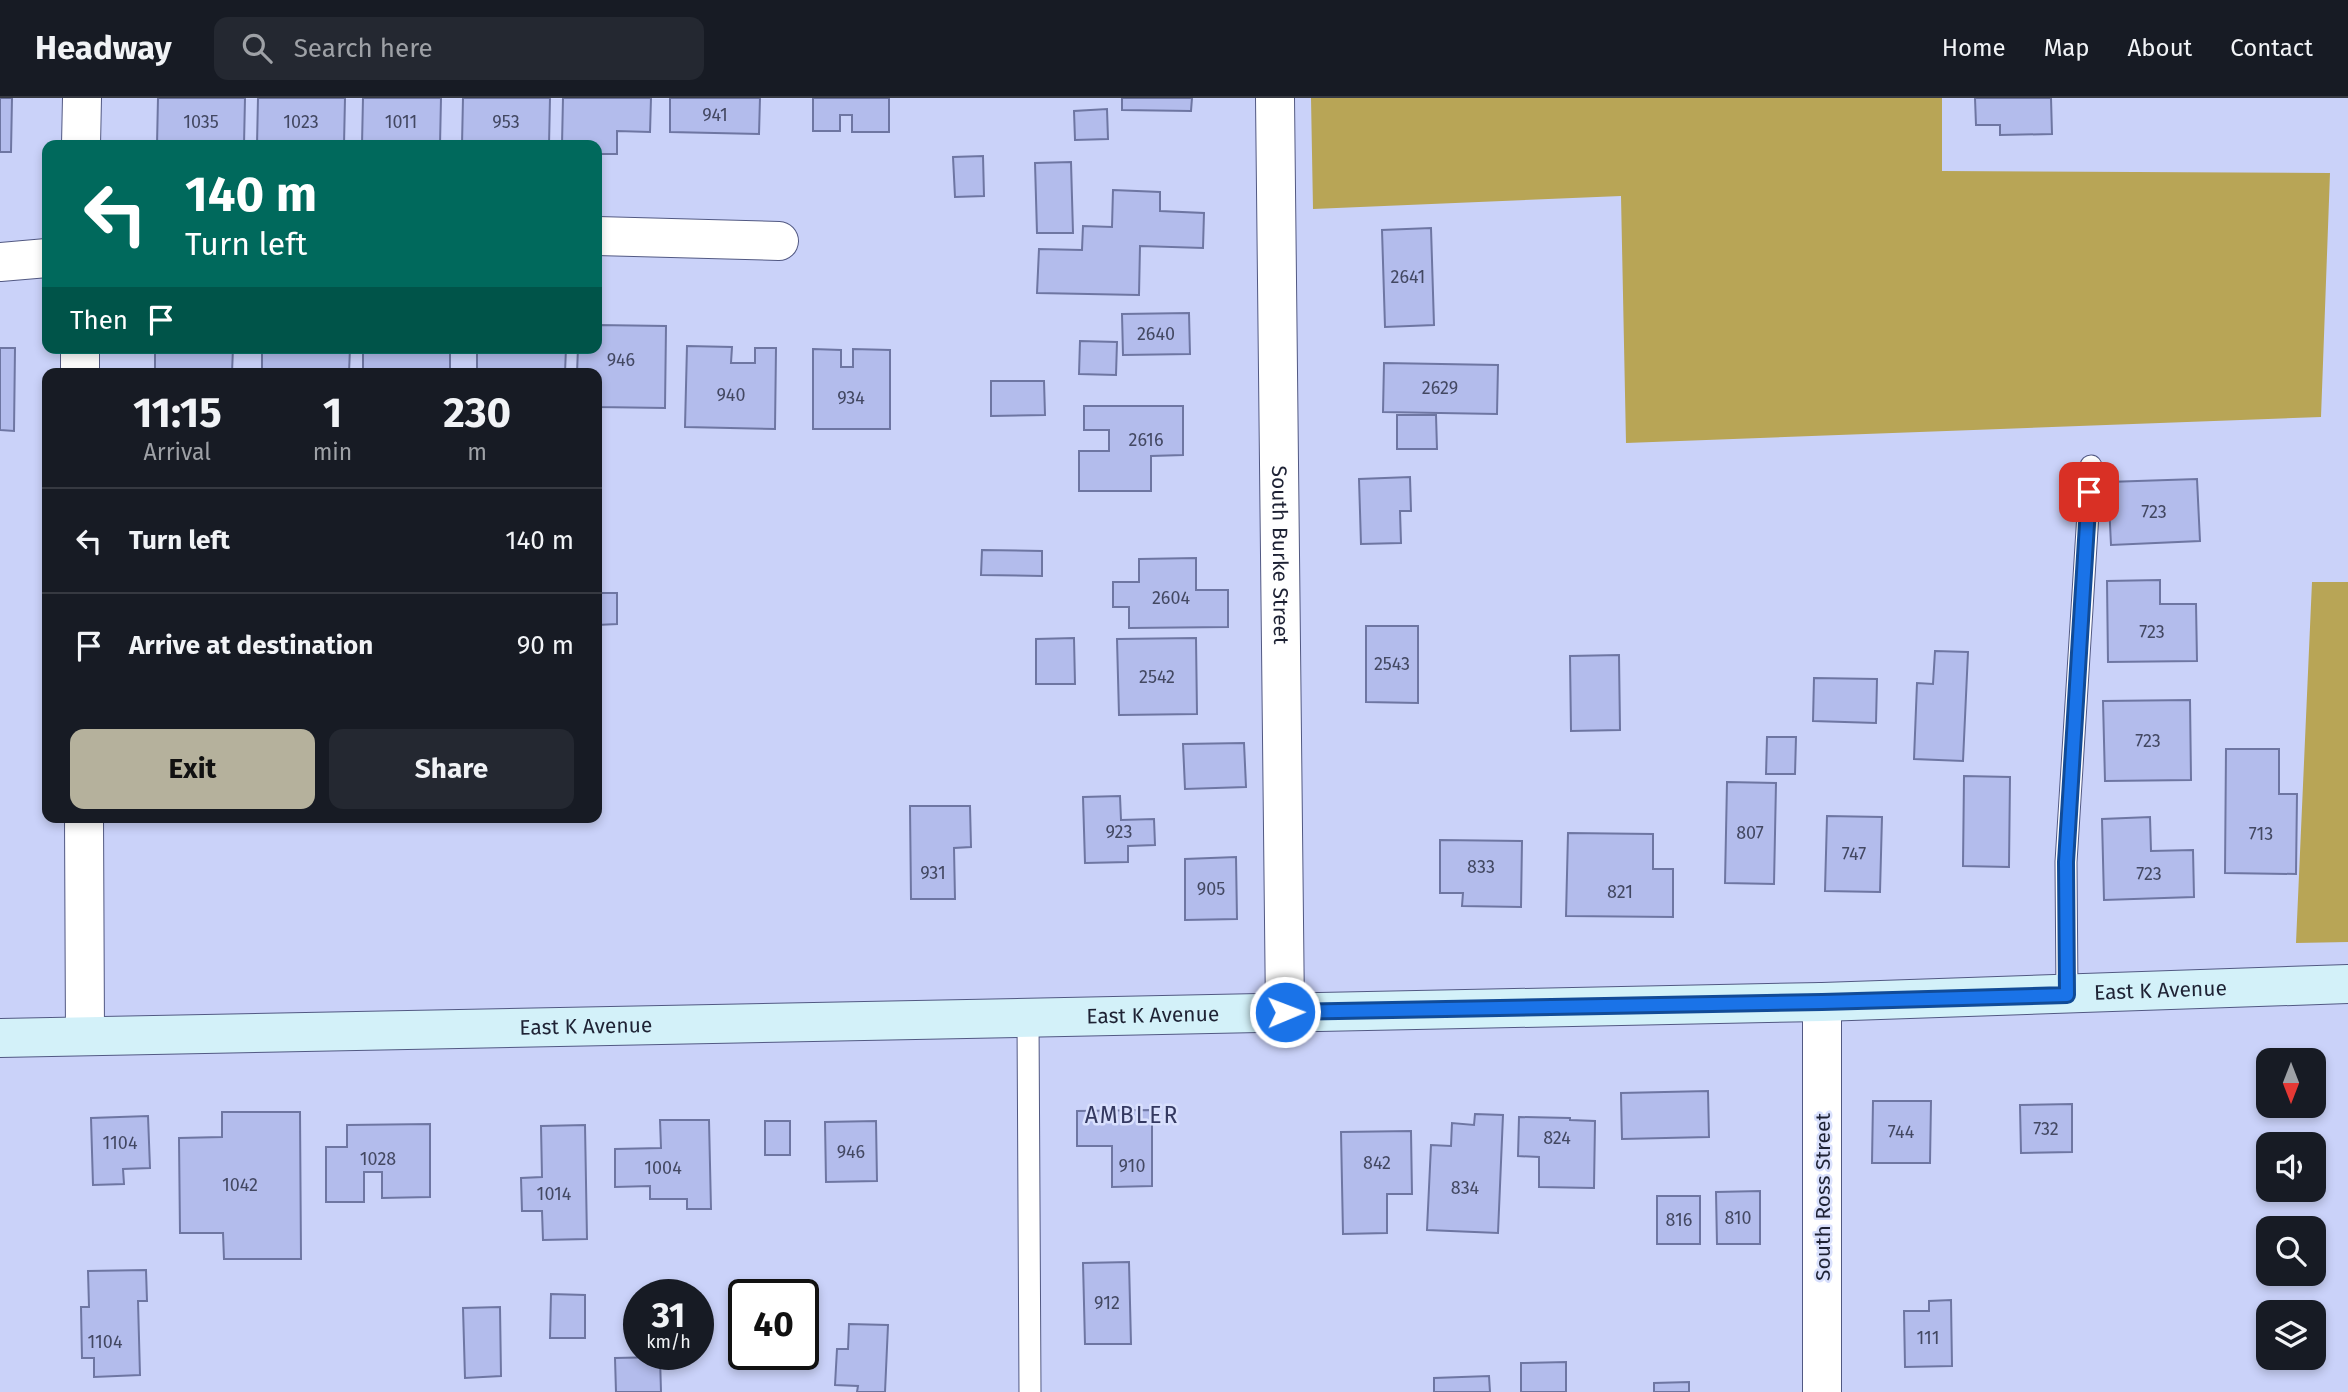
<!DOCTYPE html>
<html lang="en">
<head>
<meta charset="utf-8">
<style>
  :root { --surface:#171b24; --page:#242831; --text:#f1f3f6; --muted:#9ea1a6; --line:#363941; --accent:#b5b19c }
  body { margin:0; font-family:"Fira Sans",sans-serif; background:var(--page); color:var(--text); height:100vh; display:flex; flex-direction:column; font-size:26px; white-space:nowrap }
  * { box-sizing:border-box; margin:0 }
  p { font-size:23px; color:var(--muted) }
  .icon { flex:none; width:38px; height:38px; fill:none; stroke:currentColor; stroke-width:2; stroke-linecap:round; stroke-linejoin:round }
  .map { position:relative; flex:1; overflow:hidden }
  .side { position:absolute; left:42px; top:270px; width:560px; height:455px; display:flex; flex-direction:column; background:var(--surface); border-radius:14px; box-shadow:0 4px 10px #0003 }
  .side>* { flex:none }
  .hud { position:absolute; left:42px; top:42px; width:560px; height:214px; border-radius:14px; box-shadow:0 4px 10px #0003; background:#00695c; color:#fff; overflow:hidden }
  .needle { width:46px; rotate:180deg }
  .tools { position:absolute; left:2256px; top:950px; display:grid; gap:14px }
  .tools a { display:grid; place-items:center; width:70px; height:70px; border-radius:14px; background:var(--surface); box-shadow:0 4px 10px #0003; font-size:35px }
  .speed { position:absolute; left:623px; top:1181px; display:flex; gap:14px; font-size:35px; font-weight:700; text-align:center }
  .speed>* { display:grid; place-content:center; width:91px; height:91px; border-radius:50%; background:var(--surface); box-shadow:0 4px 10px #0003; line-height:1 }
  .speed small { font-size:18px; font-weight:400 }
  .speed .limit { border:4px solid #111; border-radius:10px; background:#fff; color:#111 }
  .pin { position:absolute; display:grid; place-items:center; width:60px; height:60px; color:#fff; margin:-30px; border-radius:14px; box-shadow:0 4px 10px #0006 }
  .me { position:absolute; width:77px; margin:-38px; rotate:89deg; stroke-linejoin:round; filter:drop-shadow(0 0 5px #0008) }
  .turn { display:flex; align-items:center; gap:24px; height:147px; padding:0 28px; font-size:32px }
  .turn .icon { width:91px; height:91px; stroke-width:2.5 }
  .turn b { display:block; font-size:49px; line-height:60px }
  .then { display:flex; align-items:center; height:66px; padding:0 28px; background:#0003; gap:14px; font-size:26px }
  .eta { display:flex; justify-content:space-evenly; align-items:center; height:119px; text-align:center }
  .eta b { font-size:42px; font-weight:700; line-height:49px }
  .action { display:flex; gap:14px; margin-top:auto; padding:14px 28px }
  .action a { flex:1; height:80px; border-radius:14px; background:var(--accent); color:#111; font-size:28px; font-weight:700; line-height:80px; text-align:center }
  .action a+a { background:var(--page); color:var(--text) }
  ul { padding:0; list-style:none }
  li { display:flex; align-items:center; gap:21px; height:105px; padding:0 28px; border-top:2px solid var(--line) }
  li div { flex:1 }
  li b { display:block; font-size:26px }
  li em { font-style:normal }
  header { display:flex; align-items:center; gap:42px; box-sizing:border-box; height:98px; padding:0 35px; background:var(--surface); border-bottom:2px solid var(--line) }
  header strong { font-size:33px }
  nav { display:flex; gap:38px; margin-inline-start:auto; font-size:24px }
  .search { width:490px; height:63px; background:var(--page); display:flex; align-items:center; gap:18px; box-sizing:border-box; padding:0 24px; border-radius:14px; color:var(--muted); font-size:26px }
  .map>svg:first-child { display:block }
  .green { fill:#b8a556 }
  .building { fill:#b3bcec; stroke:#6e76a2; stroke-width:2 }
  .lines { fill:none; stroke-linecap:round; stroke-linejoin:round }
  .lane-casing { stroke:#525983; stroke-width:23 }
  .street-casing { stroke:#525983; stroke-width:40 }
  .secondary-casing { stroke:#525983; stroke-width:40 }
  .lane { stroke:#fff; stroke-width:21 }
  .street { stroke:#fff; stroke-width:38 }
  .secondary { stroke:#d3f1f9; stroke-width:38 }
  .route-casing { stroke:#114b97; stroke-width:18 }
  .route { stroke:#1a73e8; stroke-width:12 }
  .labels { text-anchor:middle; stroke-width:5; stroke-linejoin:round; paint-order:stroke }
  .number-label { font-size:18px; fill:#434862 }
  .street-label { font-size:21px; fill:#1e2234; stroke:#d9e0fd }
  .neighbourhood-label { font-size:23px; letter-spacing:2px; fill:#343961; stroke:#d9e0fd }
</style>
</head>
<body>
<header>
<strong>Headway</strong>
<div class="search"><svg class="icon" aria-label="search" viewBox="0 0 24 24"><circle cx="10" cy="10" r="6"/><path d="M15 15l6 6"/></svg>Search here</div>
<nav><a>Home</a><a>Map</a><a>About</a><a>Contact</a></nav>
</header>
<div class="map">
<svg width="2348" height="1294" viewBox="0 0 2348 1294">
  <rect width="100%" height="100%" fill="#cad2f9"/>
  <!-- green -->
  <path class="green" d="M1311,0H1942V73L2330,75L2321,319L1626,345L1621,98L1313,111Z
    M2312,484H2348V844L2296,845Z"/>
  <!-- building -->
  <path class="building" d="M0,0H12L11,54H0Z
    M158,0H245L244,47H157Z
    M258,0H345L344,47H257Z
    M363,0H441L440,47H362Z
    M463,0H550L549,47H462Z
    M563,0H651L650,34L617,33V56H597V47H562Z
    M670,0H760L759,36L670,34Z
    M813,0H889V34H852V17H840V33H813Z
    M1122,0H1192L1191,13L1122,12Z
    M1975,0H2051L2052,36L2000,37V27H1976Z
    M1107,11L1108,41L1075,42L1074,13Z
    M983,58L984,98L955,99L953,59Z
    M1071,64L1073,135H1037L1035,65Z
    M1113,92L1160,94V113L1204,115L1203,150L1140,148L1139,197L1037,195L1039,151L1082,152L1083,128L1112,129Z
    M1431,130L1434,227L1385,229L1382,132Z
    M1189,215L1190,256L1123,257L1122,216Z
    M597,227L666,228L665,310L597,309V275H577L578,250H597Z
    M1080,243L1117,244L1116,277L1079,276Z
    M687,248L732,249L731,265H755V250H776L775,331L685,329Z
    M0,250H15L14,333L0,332Z
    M155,250H233L232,275H155Z
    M262,250H350L349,275H262Z
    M363,250H450V275H363Z
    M477,250H566L565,275H477Z
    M813,251L841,252V269H853V251L890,252V331H813Z
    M1384,265L1498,267L1497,316L1383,314Z
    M991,283H1044L1045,317L991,318Z
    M1084,308H1183V357L1151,358V393H1079V353H1109V332H1084Z
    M1397,317H1436L1437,351H1397Z
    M1410,379L1411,413H1400L1401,445L1361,446L1359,381Z
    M2197,381L2200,443L2111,447L2108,384Z
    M982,452L1042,453V478L981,477Z
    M1196,460V492H1228V529L1129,530V509H1113V484H1139V461Z
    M2160,482V506H2196L2197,563L2108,564L2107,483Z
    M597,495H617V526L597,527Z
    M1366,528H1418V605L1366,604Z
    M1074,540L1075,586H1036V541Z
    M1196,540L1197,616L1119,617L1117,541Z
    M1935,553L1968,554L1963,663L1914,661L1917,585L1933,586Z
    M1619,557L1620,632L1571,633L1570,558Z
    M1814,580L1877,581L1876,625L1813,623Z
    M2190,602L2191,682L2105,683L2103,603Z
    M1767,639H1796L1795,676H1766Z
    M1244,645L1246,689L1185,691L1183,646Z
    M2226,651H2279V696H2297L2296,776L2225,775Z
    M1964,678L2010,679L2009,769L1963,768Z
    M1727,684L1776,685L1774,786L1725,785Z
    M1120,698L1121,722L1154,721L1155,747L1128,748V764L1085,765L1083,699Z
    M910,708H970L971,749L954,750L955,801H911Z
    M1827,718L1882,719L1880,794L1825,793Z
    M2150,719L2151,753L2193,752L2194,799L2104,802L2102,721Z
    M1568,735L1653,736V771H1673V819L1566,818Z
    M1440,742L1522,743L1521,809L1462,808L1463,795H1440Z
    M1236,759L1237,821L1185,822V761Z
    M1708,993L1709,1039L1622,1041L1621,995Z
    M1873,1003H1931L1930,1065H1872Z
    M2072,1006V1054L2021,1055L2020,1007Z
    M1152,1012V1088L1112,1089V1048H1077V1013Z
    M222,1014H300L301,1161H224L223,1135H180L179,1040L222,1039Z
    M1475,1016L1503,1017L1498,1135L1427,1132L1431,1047L1451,1048L1452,1025L1474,1027Z
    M148,1018L150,1070L123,1071L124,1086L93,1087L91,1020Z
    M1519,1019L1570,1020V1022L1595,1023L1594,1090L1539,1089V1059L1518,1058Z
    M660,1022H709L711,1111H687V1101H650V1088L615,1089V1051L661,1050Z
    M765,1023H790V1057H765Z
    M876,1023L877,1083L826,1084L825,1024Z
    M430,1026V1099L382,1100V1074H364V1104H326V1049H347V1027Z
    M585,1027L587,1141L543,1142L542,1113H522L521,1080L542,1079L541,1028Z
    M1411,1033L1412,1096H1387V1135L1343,1136L1341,1034Z
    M1760,1093V1146H1717L1716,1094Z
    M1657,1098H1700V1146H1657Z
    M1129,1164L1131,1246H1085L1083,1165Z
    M146,1172L147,1203H138L140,1277L94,1279V1260H82L81,1209H89L88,1173Z
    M551,1196L585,1197V1240H550Z
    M1951,1202L1952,1268L1905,1269L1904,1213H1929V1203Z
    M500,1209L501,1278L465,1280L463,1210Z
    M849,1226L888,1227L885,1294H857L858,1288L835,1287L837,1251H848Z
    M660,1259L661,1294H616L615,1260Z
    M1566,1264V1294H1521V1265Z
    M1489,1278L1490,1294H1434V1280Z
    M1689,1284V1294H1654V1285Z"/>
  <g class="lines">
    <defs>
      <path id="lane" d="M2067,897L2066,764L2091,368
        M1028,920L1030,1294"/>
      <g id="street">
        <path id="s1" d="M1275,0L1285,914"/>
        <path d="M81,47L82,0"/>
        <path d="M597,138L779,143"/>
        <path d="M0,164L47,160"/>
        <path d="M80,250V275"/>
        <path d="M84,719L85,938"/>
        <path d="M1822,904V1294"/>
      </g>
      <g id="secondary">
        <path id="s2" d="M0,940L1822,904L2348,886"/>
      </g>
    </defs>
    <!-- lane casing -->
    <use href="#lane" class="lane-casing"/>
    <!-- street casing -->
    <use href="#street" class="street-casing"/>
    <!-- secondary casing -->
    <use href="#secondary" class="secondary-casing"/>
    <!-- lane -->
    <use href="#lane" class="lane"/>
    <!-- street -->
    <use href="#street" class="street"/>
    <!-- secondary -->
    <use href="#secondary" class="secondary"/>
  </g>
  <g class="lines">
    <defs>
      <path id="route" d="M1285,914L1822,904L2067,897L2066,764L2089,394"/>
    </defs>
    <!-- route casing -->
    <use href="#route" class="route-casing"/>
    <!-- route -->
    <use href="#route" class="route"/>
  </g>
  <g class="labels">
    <!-- number labels -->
    <g class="number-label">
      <text x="715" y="23">941</text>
      <text x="201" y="30">1035</text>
      <text x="301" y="30">1023</text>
      <text x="401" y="30">1011</text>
      <text x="506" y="30">953</text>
      <text x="1408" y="185">2641</text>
      <text x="1156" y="242">2640</text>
      <text x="621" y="268">946</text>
      <text x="1440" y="296">2629</text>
      <text x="731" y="303">940</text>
      <text x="851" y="306">934</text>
      <text x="1146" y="348">2616</text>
      <text x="2154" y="420">723</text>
      <text x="1171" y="506">2604</text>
      <text x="2152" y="540">723</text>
      <text x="1392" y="572">2543</text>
      <text x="1157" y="585">2542</text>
      <text x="2148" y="649">723</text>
      <text x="1119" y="740">923</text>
      <text x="1750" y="741">807</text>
      <text x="2261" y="742">713</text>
      <text x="1854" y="762">747</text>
      <text x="1481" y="775">833</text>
      <text x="933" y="781">931</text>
      <text x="2149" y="782">723</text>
      <text x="1211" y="797">905</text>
      <text x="1620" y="800">821</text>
      <text x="2046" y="1037">732</text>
      <text x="1901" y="1040">744</text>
      <text x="1557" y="1046">824</text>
      <text x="120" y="1051">1104</text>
      <text x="851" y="1060">946</text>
      <text x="378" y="1067">1028</text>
      <text x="1377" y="1071">842</text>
      <text x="1132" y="1074">910</text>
      <text x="663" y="1076">1004</text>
      <text x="240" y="1093">1042</text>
      <text x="1465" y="1096">834</text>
      <text x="554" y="1102">1014</text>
      <text x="1738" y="1126">810</text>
      <text x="1679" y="1128">816</text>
      <text x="1107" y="1211">912</text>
      <text x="1928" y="1246">111</text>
      <text x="105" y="1250">1104</text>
    </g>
    <!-- street labels -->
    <g class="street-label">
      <text dy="7" stroke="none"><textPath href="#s1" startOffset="457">South Burke Street</textPath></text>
      <text dy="7" stroke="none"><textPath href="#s2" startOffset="2161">East K Avenue</textPath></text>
      <text dy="7" stroke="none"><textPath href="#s2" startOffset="1153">East K Avenue</textPath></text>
      <text dy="7" stroke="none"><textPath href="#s2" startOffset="586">East K Avenue</textPath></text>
      <text transform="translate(1823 1099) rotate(-90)" y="7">South Ross Street</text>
    </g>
    <!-- neighbourhood labels -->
    <g class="neighbourhood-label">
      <text x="1132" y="1025">AMBLER</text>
    </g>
  </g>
</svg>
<div class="tools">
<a><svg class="needle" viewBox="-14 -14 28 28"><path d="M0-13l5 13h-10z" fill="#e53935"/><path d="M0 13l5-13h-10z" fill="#9ea1a6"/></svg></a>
<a><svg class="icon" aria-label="sound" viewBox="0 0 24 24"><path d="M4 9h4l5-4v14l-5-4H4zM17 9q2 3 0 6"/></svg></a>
<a><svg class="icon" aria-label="search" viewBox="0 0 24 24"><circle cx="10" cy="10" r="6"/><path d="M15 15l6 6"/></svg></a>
<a><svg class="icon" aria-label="layers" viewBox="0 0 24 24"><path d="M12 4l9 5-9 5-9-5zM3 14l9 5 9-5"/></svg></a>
</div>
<div class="speed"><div>31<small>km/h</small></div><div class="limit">40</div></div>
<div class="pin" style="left:2089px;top:394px;background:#d93025"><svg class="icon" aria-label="arrive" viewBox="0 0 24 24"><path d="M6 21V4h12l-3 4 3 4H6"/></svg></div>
<svg class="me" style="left:1285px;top:914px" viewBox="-20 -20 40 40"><circle r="17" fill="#1a73e8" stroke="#fff" stroke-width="3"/><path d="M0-11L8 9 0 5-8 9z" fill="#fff"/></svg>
<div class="hud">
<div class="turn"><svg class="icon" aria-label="left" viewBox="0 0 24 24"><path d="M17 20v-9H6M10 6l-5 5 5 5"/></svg><div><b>140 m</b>Turn left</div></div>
<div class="then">Then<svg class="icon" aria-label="arrive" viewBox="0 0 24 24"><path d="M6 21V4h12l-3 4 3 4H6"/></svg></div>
</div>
<section class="side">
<div class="eta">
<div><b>11:15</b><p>Arrival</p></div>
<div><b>1</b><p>min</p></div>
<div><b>230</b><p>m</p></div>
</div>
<ul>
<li><svg class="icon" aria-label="left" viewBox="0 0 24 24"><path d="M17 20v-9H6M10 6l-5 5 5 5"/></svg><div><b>Turn left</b></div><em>140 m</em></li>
<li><svg class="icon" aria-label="arrive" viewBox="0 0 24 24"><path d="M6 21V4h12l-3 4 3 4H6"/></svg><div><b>Arrive at destination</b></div><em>90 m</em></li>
</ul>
<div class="action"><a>Exit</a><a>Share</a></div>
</section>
</div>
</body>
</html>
